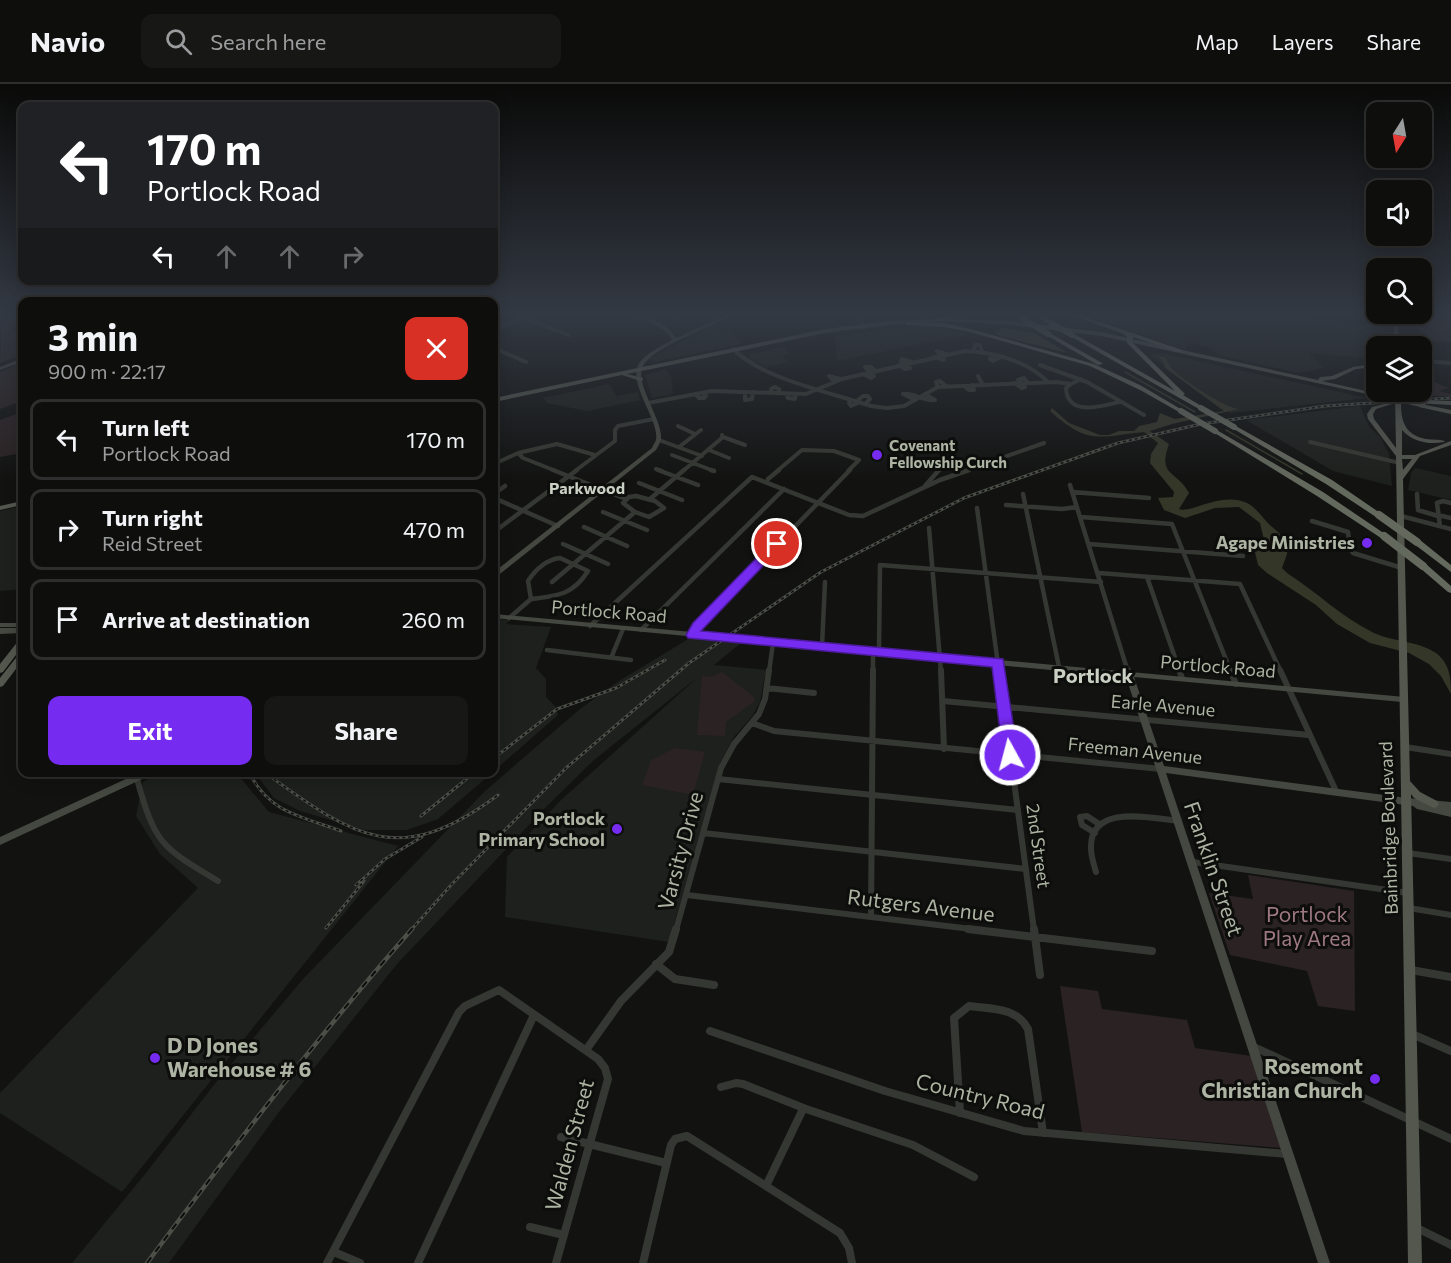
<!DOCTYPE html>
<html lang="en">
<head>
<meta charset="utf-8">
<style>
  :root { --surface:#0e0e0d; --page:#171716; --text:#f1f3f6; --muted:#9b9c9d; --line:#2e2e2e; --accent:#762bf1 }
  body { margin:0; font-family:Commissioner,sans-serif; background:var(--page); color:var(--text); height:100vh; display:flex; flex-direction:column; font-size:22px; white-space:nowrap }
  * { box-sizing:border-box; margin:0 }
  p { font-size:20px; color:var(--muted) }
  .icon { flex:none; width:33px; height:33px; fill:none; stroke:currentColor; stroke-width:2; stroke-linecap:round; stroke-linejoin:round }
  .map { position:relative; flex:1; overflow:hidden }
  .side { position:absolute; left:18px; top:213px; width:480px; height:480px; display:flex; flex-direction:column; background:var(--surface); border-radius:12px; box-shadow:0 3px 15px #0003,0 0 0 2px var(--line) }
  .side>* { flex:none }
  .top-card { position:absolute; left:18px; top:18px; width:480px; height:183px; border-radius:12px; box-shadow:0 3px 15px #0003,0 0 0 2px var(--line); background:#202124; color:#fff; overflow:hidden }
  .needle { width:39px; rotate:191deg }
  .controls { position:absolute; left:1366px; top:18px; display:grid; gap:12px }
  .controls a { display:grid; place-items:center; width:66px; height:66px; border-radius:12px; background:var(--surface); box-shadow:0 3px 15px #0003,0 0 0 2px var(--line); font-size:30px }
  .pin { position:absolute; display:grid; place-items:center; width:51px; height:51px; color:#fff; margin:-26px; border:3px solid #fff; border-radius:50%; box-shadow:0 2px 6px #0007 }
  .me { position:absolute; width:66px; margin:-33px; rotate:353deg; stroke-linejoin:round; filter:drop-shadow(0 0 4px #0008) }
  .turn { display:flex; align-items:center; gap:21px; height:126px; padding:0 30px; font-size:27px }
  .turn .icon { width:78px; height:78px; stroke-width:2.5 }
  .turn b { display:block; font-size:42px; line-height:51px }
  .lanes { display:flex; align-items:center; height:57px; padding:0 30px; background:#0003; justify-content:center; gap:30px; direction:ltr }
  .lanes .off { opacity:.35 }
  .round { display:grid; place-items:center; flex:none; width:63px; height:63px; border-radius:12px; background:var(--page) }
  .head { display:flex; align-items:center; justify-content:space-between; height:102px; padding:0 30px }
  h1 { font-size:36px; font-weight:700; line-height:45px }
  .action { display:flex; gap:12px; margin-top:auto; padding:12px 30px }
  .action a { flex:1; height:69px; border-radius:12px; background:var(--accent); color:#fff; font-size:24px; font-weight:700; line-height:69px; text-align:center }
  .action a+a { background:var(--page); color:var(--text) }
  ul { padding:0; list-style:none }
  li { display:flex; align-items:center; gap:18px; height:81px; margin:0 12px 9px; padding:0 18px; border:3px solid var(--line); border-radius:12px }
  li div { flex:1 }
  li b { display:block; font-size:22px }
  li em { font-style:normal }
  header { display:flex; align-items:center; gap:36px; box-sizing:border-box; height:84px; padding:0 30px; background:var(--surface); border-bottom:2px solid var(--line) }
  header strong { font-size:28px }
  nav { display:flex; gap:33px; margin-inline-start:auto; font-size:21px }
  .search { width:420px; height:54px; background:var(--page); display:flex; align-items:center; gap:15px; box-sizing:border-box; padding:0 21px; border-radius:12px; color:var(--muted); font-size:22px }
  .map>svg:first-child { display:block }
  .built { fill:#1e201d }
  .green { fill:#2b2223 }
  .water { fill:#343628 }
  .lines { fill:none; stroke-linecap:round; stroke-linejoin:round }
  .stream { stroke:#343628; stroke-width:1.5 }
  .street-far3 { stroke:#353832; stroke-width:4 }
  .street-far2 { stroke:#353832; stroke-width:4.5 }
  .street-far1 { stroke:#353832; stroke-width:6 }
  .street { stroke:#353832; stroke-width:8 }
  .secondary { fill:#444840; fill-rule:evenodd }
  .primary { fill:#53574e; fill-rule:evenodd }
  .highway { fill:#64695e; fill-rule:evenodd }
  .rail-far1-casing { stroke:#4b4f47; stroke-width:3 }
  .rail-casing { stroke:#4b4f47; stroke-width:4.5 }
  .rail-far1 { stroke:#0d0e0c; stroke-width:1.5; stroke-dasharray:3; stroke-linecap:butt }
  .rail { stroke:#0d0e0c; stroke-width:2; stroke-dasharray:7; stroke-linecap:butt }
  .primary-bridge { stroke:#53574e; stroke-width:5 }
  .highway-bridge-far1 { stroke:#64695e; stroke-width:6 }
  .highway-bridge { stroke:#64695e; stroke-width:8 }
  .route { fill:#762bf1; stroke:#4d1c9d; stroke-width:1.5 }
  .poi-dot { fill:#762bf1; stroke:#0d0e0c; stroke-width:2 }
  .labels { text-anchor:middle; stroke-width:6; stroke-linejoin:round; paint-order:stroke }
  .far-poi-label { font-size:15px; font-weight:bold; fill:#adb4a3; stroke:#0d0e0c; text-anchor:start }
  .far-neighbourhood-label { font-size:16px; font-weight:bold; fill:#cad0c4; stroke:#0d0e0c }
  .poi-label { font-size:18px; font-weight:bold; fill:#adb4a3; stroke:#0d0e0c; text-anchor:end }
  .street-label { font-size:18px; fill:#adb4a3; stroke:#0d0e0c }
  .neighbourhood-label { font-size:20px; font-weight:bold; fill:#cad0c4; stroke:#0d0e0c }
  .near-street-label { font-size:21px; fill:#adb4a3; stroke:#0d0e0c }
  .near-park-label { font-size:21px; fill:#9f7982; stroke:#0d0e0c }
  .near-poi-label { font-size:21px; font-weight:bold; fill:#adb4a3; stroke:#0d0e0c; text-anchor:start }
</style>
</head>
<body>
<header>
<strong>Navio</strong>
<div class="search"><svg class="icon" aria-label="search" viewBox="0 0 24 24"><circle cx="10" cy="10" r="6"/><path d="M15 15l6 6"/></svg>Search here</div>
<nav><a>Map</a><a>Layers</a><a>Share</a></nav>
</header>
<div class="map">
<svg width="1451" height="1179" viewBox="0 0 1451 1179">
  <rect width="100%" height="100%" fill="#121311"/>
  <!-- built -->
  <path class="built" d="M1085,231H1279L1394,243L1395,262H1377V275L1309,269L1324,284L1299,289L1218,271L1212,265L1191,258L1185,265L1176,263Z
    M711,242L725,249L731,247L742,260L654,278L648,275Z
    M915,243L942,244L968,250L837,277L835,252Z
    M785,263L789,269L782,272L788,278L766,283L749,274L750,270Z
    M1162,269L1367,314L1230,329L1151,272L1152,270Z
    M666,285L671,292L673,310L652,314L645,291Z
    M609,300L617,312L638,308L640,316L587,327L547,319L543,314Z
    M1360,322L1369,343L1380,353L1389,370L1392,402L1333,387L1246,336Z
    M1415,384L1451,392V416L1408,406L1411,389Z
    M22,422V505L0,507V427Z
    M494,535L510,536L506,540L551,543L536,584L546,595V613L555,622L558,631L494,687Z
    M690,554L741,559L714,581L766,586L760,618L753,631L734,653L720,679L669,858L505,833L507,773L560,717L698,593L594,676L546,723L397,880L279,1028L169,1179H72L146,1089L213,1002L303,895L485,707L580,625L619,597Z
    M161,689H241L239,692L269,728L398,762L122,1108L0,1029V1009L198,804L160,770L136,732L143,698Z
    M255,689H492L438,735L407,746H365L300,727L274,714Z"/>
  <!-- green -->
  <path class="green" d="M2,231H22V236L11,244L12,246H22V271L0,279Z
    M1404,231H1451V258L1421,256V254L1427,252L1417,244L1407,242Z
    M22,278V317L0,325V288Z
    M1422,296H1430L1448,304L1439,307L1451,310V312H1405V308H1422Z
    M22,328V369L0,373V336Z
    M722,588L754,613L755,617L726,638L725,652L697,651L702,592L712,593Z
    M675,664L705,668L694,707L688,710L642,701L651,676Z
    M1248,791L1354,807L1355,927L1318,922L1307,887L1230,871L1209,809L1253,815Z
    M1060,902L1098,907L1102,925L1187,936L1195,964L1252,972L1282,1064L1082,1048Z"/>
  <!-- water -->
  <path class="water" d="M1004,244L1034,249L1068,269L996,251L995,247Z
    M1158,272L1166,274C1168,278 1170,283 1173,286C1184,297 1225,324 1239,325L1172,340L1150,347L1169,360C1157,393 1177,386 1189,409L1179,425C1191,430 1221,407 1247,419C1258,425 1262,434 1271,442C1291,459 1291,460 1282,484L1287,489C1317,508 1341,533 1374,549C1394,558 1418,557 1436,569C1450,580 1451,594 1451,610L1441,592L1429,580L1409,569L1370,559L1337,540L1316,521L1267,489L1258,481L1254,464L1264,456L1260,439L1239,423L1215,424L1185,434L1164,426L1158,414L1173,413L1174,408L1150,379L1151,370L1158,359L1144,348C1098,353 1088,361 1050,327L1052,324L1069,339L1100,351H1109L1119,347H1134L1139,342L1157,338L1160,329L1175,335L1224,327L1164,283L1165,280Z"/>
  <g class="lines">
    <!-- stream -->
    <path class="stream" d="M1125,288L1195,328
      M1226,346L1302,390"/>
    <!-- street-far3 -->
    <path class="street-far3" d="M524,234L569,251
      M678,234L681,231
      M864,244L861,236L865,231
      M494,245L531,231
      M494,264L526,278
      M733,265C763,295 829,308 871,322L887,324L904,322L938,303L1056,298L1071,300L1081,295
      M974,266L975,261H980L982,268
      M994,271L990,275L993,277L1001,273
      M934,273L944,276L937,267L946,270
      M1422,277L1451,279
      M899,281L905,285L910,284L901,277L902,275L912,278
      M1040,281L1087,298L1144,331
      M863,290L871,294L874,292L865,283H871L875,287
      M978,292L983,301
      M834,297L829,292L840,295
      M1014,299L1022,304L1025,303L1022,299
      M1020,299L1018,296L1024,294L1028,299
      M1071,300L1066,304C1067,332 1100,323 1119,318
      M964,302L969,306H974L972,301
      M938,303L936,298L940,297L946,302
      M745,308V316L752,315L753,308
      M771,309V305L775,303L779,305V309
      M695,310L699,314H704L706,312L703,309
      M787,310L788,314L795,315V310
      M852,316L849,319L851,322L860,318
      M915,316L903,310C914,308 923,318 935,316L925,310
      M857,317L863,312H868L870,315L865,320
      M648,319L712,307L806,310L842,295L965,267C994,268 1027,277 1048,298
      M678,342L695,350
      M723,353L745,361
      M659,356L702,372
      M1310,358L1400,379
      M679,363L701,346
      M709,366L729,374
      M518,369L523,374L556,387
      M672,371L714,387
      M494,380L518,369L557,360L595,371
      M656,385L662,387
      M575,387L615,357V346L618,342L654,335
      M683,387L723,353L722,351
      M777,387L802,366L834,367L859,376L848,387
      M938,387L941,384
      M965,387L1044,359"/>
    <!-- street-far2 -->
    <path class="street-far2" d="M553,386L626,415
      M658,386L698,401
      M711,386L714,387
      M768,395L779,386
      M639,399L682,416
      M1070,401L1128,588
      M925,402L939,386
      M1072,408L1149,414
      M494,410L505,402
      M1023,410L1059,583
      M1417,410L1418,426L1438,432
      M636,412L655,417L664,424L649,433L635,428L623,419L629,413Z
      M494,414L558,442
      M650,415L684,386
      M1006,421L1062,425L1077,423
      M977,424L999,588
      M603,428L647,446
      M1438,431L1451,434
      M1401,432L1451,445
      M1081,433L1172,440L1231,588
      M1312,437L1348,448L1350,465L1353,469L1402,484
      M1440,442L1437,419L1443,417L1451,419
      M584,443L627,462
      M929,444L941,588
      M494,448L577,386
      M563,460L608,480
      M1089,460L1243,472
      M560,474L588,487C573,511 557,512 531,515L528,497C535,486 547,475 560,474Z
      M1099,489L1240,500L1281,588
      M1147,493L1180,588
      M552,498L635,428
      M509,534L531,515
      M590,542L752,393L849,431L863,432L940,396L969,386
      M641,546L784,405
      M692,551L697,543L850,386
      M822,562L825,498
      M547,566L631,576
      M879,567L880,481L1101,498
      M611,574L623,545
      M769,588L773,559
      M873,588V567"/>
    <!-- street-far1 -->
    <path class="street-far1" d="M941,586L944,665
      M999,586L1034,846
      M1128,586L1129,590
      M1179,586L1182,594
      M1230,586L1236,600
      M1280,586L1336,707
      M767,604L814,609
      M943,617L1309,651
      M752,639L774,647L1161,685
      M1405,663L1451,670
      M137,695C155,760 161,763 218,797
      M718,695L1018,726
      M703,749L1026,785
      M1095,749L1082,741L1080,733L1087,732L1099,740
      M1408,769L1451,775
      M1193,778L1408,809
      M1096,788C1094,781 1091,772 1091,765C1089,719 1151,734 1179,737
      M687,811L980,846
      M1409,824L1451,831
      M871,833L873,586
      M676,846L721,684L734,660L759,630L765,615L769,586"/>
    <!-- street -->
    <path class="street" d="M968,845L1152,867
      M1034,845L1040,891
      M656,880L675,895L714,901
      M1411,886L1451,893
      M710,947L885,1007L1024,1047L1287,1070
      M1412,950L1451,967
      M1254,963L1451,1055
      M586,966L621,917L669,868L676,845
      M721,1003L736,999L743,1000L806,1025L913,1061L974,1093
      M960,1029L954,934L969,922C990,925 1017,923 1028,945L1043,1049
      M561,1053L666,1079
      M766,1102L803,1025
      M530,1143L564,1151
      M1415,1143L1451,1161
      M334,1168L360,1179
      M327,1179L459,928L465,922L499,906L598,975L605,984L608,995L556,1179
      M418,1179L534,931
      M643,1179L671,1061L675,1055L687,1052L840,1149L849,1164L852,1179"/>
    <!-- secondary -->
    <path class="secondary" d="M631,231C647,231 668,240 676,254L726,231H732C712,243 653,263 643,282C634,300 662,334 661,354C661,358 658,362 656,366L496,493H494V488L652,364C652,363 656,357 656,356C660,336 625,297 640,278C648,268 662,262 672,256C664,240 645,238 631,231Z
      M20,275H22V278L0,286V283Z
      M494,530L1405,613L1406,615L1405,617L1402,618L1134,593L1164,682L1407,714L1451,718V733L1417,725L1413,722L1166,689L1330,1179H1318L1126,593L494,534Z
      M0,539H22V543H0Z
      M0,544H22V549L0,550Z
      M141,688H154L153,690L0,761V753Z"/>
    <!-- primary -->
    <path class="primary" d="M1394,231H1398L1399,262H1394Z
      M943,235L1013,237L1101,248L1318,296L1320,293L1332,292L1353,283L1377,279V283L1356,285L1335,295L1322,297L1379,310L1376,312L1101,252L1013,241L943,237L889,241L825,249L627,290L643,294V296L641,297L622,291L494,318V314L825,245L889,237Z
      M1395,308H1401C1401,329 1399,350 1426,355C1432,356 1439,355 1445,357L1444,358C1429,361 1413,358 1402,346V371H1415L1451,357V361L1420,372L1403,395L1410,697L1420,708L1437,717L1439,720L1437,723L1434,724L1414,714L1411,710L1422,1179H1408L1396,372L1368,335L1367,330L1372,323L1392,318V320L1376,325L1373,330L1374,335L1396,364ZM1402,375H1412L1403,386Z
      M1416,316L1451,317V321L1414,319V317Z
      M1421,320L1451,326V330L1419,323V321Z
      M22,417V421L0,426V422Z
      M22,555V563L3,588L0,589V580L19,556Z
      M22,569V577L3,602L0,603V594L19,570Z"/>
    <!-- highway -->
    <path class="highway" d="M948,231H958L934,238L931,236Z
      M1034,231H1041L1054,239L1049,240Z
      M1071,231H1080L1182,266V268H1178L1133,253L1132,258L1184,309L1185,310L1183,311L1203,323V325H1199L1070,252V250H1074L1175,307L1127,259V253L1124,250Z
      M908,238L944,239L971,245L1094,280L1140,301L1184,327L1179,328L1142,307L1090,282L970,248L944,243L906,241V239Z
      M1048,248L1102,279L1103,280L1098,281L1046,251L1045,250Z
      M1234,341L1332,396L1383,431L1379,433H1376L1326,400L1232,344V342Z
      M1215,345L1323,408L1388,452L1384,454H1381L1317,412L1213,348L1212,347Z
      M1414,456H1420L1451,481V488L1414,460Z
      M1423,479L1426,480L1451,502V509L1448,508L1420,484L1419,482Z"/>
    <defs>
      <path id="rail-far1" d="M494,674L557,625L616,604L665,576
        M249,688C269,729 301,732 341,747
        M264,688C353,752 398,786 498,711
        M421,732L475,688
        M356,801L385,775L422,753
        M326,844L364,797
        M411,846L452,800L566,684L689,579L821,488L964,414L1118,359L1201,340L1325,322L1451,314"/>
      <path id="rail" d="M147,1179C232,1065 318,952 412,845"/>
    </defs>
    <!-- rail-far1 casing -->
    <use href="#rail-far1" class="rail-far1-casing"/>
    <!-- rail casing -->
    <use href="#rail" class="rail-casing"/>
    <!-- rail-far1 -->
    <use href="#rail-far1" class="rail-far1"/>
    <!-- rail -->
    <use href="#rail" class="rail"/>
    <!-- primary-bridge -->
    <path class="primary-bridge" d="M1376,310L1423,321"/>
    <!-- highway-bridge-far1 -->
    <path class="highway-bridge-far1" d="M1022,234L1048,250
      M1051,239L1072,251
      M1201,324L1234,343
      M1181,327L1215,347"/>
    <!-- highway-bridge -->
    <path class="highway-bridge" d="M1379,431L1417,458
      M1384,452L1423,482"/>
  </g>
  <!-- sky -->
  <linearGradient id="sky" x2="0" y2="1"><stop stop-color="#0a0a09"/><stop offset="0.58" stop-color="#333943"/><stop offset="1" stop-color="#333943" stop-opacity="0"/></linearGradient>
  <rect width="1451" height="396" fill="url(#sky)"/>
  <!-- route -->
  <path class="route" d="M777,456L783,460L781,463L701,547L1003,575L1018,671L1016,676H1005L1003,671L992,583L688,554L686,551L693,539L773,457Z"/>
  <!-- markers -->
  <g class="poi-dot">
    <circle cx="877" cy="371" r="6"/>
    <circle cx="1367" cy="459" r="6"/>
    <circle cx="617" cy="745" r="6"/>
    <circle cx="155" cy="974" r="6"/>
    <circle cx="1375" cy="995" r="6"/>
  </g>
  <g class="labels">
    <!-- far-poi labels -->
    <g class="far-poi-label">
      <text x="889" y="367">Covenant<tspan x="889" dy="17">Fellowship Curch</tspan></text>
    </g>
    <!-- far-neighbourhood labels -->
    <g class="far-neighbourhood-label">
      <text x="587" y="410">Parkwood</text>
    </g>
    <!-- poi labels -->
    <g class="poi-label">
      <text x="1355" y="465">Agape Ministries</text>
      <text x="605" y="741">Portlock<tspan x="605" dy="21">Primary School</tspan></text>
    </g>
    <!-- street labels -->
    <g class="street-label">
      <text transform="translate(609 528) rotate(5)" y="6">Portlock Road</text>
      <text transform="translate(1218 583) rotate(5)" y="6">Portlock Road</text>
      <text transform="translate(1163 622) rotate(5)" y="6">Earle Avenue</text>
      <text transform="translate(1135 667) rotate(6)" y="6">Freeman Avenue</text>
      <text transform="translate(1389 744) rotate(-92)" y="6">Bainbridge Boulevard</text>
      <text transform="translate(1038 762) rotate(82)" y="6">2nd Street</text>
    </g>
    <!-- neighbourhood labels -->
    <g class="neighbourhood-label">
      <text x="1093" y="599">Portlock</text>
    </g>
    <!-- near-street labels -->
    <g class="near-street-label">
      <text transform="translate(681 767) rotate(-75)" y="7">Varsity Drive</text>
      <text transform="translate(1213 785) rotate(71)" y="7">Franklin Street</text>
      <text transform="translate(921 822) rotate(7)" y="7">Rutgers Avenue</text>
      <text transform="translate(980 1013) rotate(14)" y="7">Country Road</text>
      <text transform="translate(570 1061) rotate(-75)" y="7">Walden Street</text>
    </g>
    <!-- near-park labels -->
    <g class="near-park-label">
      <text x="1307" y="838">Portlock<tspan x="1307" dy="24">Play Area</tspan></text>
    </g>
    <!-- near-poi labels -->
    <g class="near-poi-label">
      <text x="167" y="969">D D Jones<tspan x="167" dy="24">Warehouse # 6</tspan></text>
      <text x="1363" y="990" text-anchor="end">Rosemont<tspan x="1363" dy="24">Christian Church</tspan></text>
    </g>
  </g>
</svg>
<div class="controls">
<a><svg class="needle" viewBox="-14 -14 28 28"><path d="M0-13l5 13h-10z" fill="#e53935"/><path d="M0 13l5-13h-10z" fill="#9b9c9d"/></svg></a>
<a><svg class="icon" aria-label="sound" viewBox="0 0 24 24"><path d="M4 9h4l5-4v14l-5-4H4zM17 9q2 3 0 6"/></svg></a>
<a><svg class="icon" aria-label="search" viewBox="0 0 24 24"><circle cx="10" cy="10" r="6"/><path d="M15 15l6 6"/></svg></a>
<a><svg class="icon" aria-label="layers" viewBox="0 0 24 24"><path d="M12 4l9 5-9 5-9-5zM3 14l9 5 9-5"/></svg></a>
</div>
<div class="pin" style="left:777px;top:460px;background:#d93025"><svg class="icon" aria-label="arrive" viewBox="0 0 24 24"><path d="M6 21V4h12l-3 4 3 4H6"/></svg></div>
<svg class="me" style="left:1010px;top:671px" viewBox="-20 -20 40 40"><circle r="17" fill="#762bf1" stroke="#fff" stroke-width="3"/><path d="M0-11L8 9 0 5-8 9z" fill="#fff"/></svg>
<div class="top-card">
<div class="turn"><svg class="icon" aria-label="left" viewBox="0 0 24 24"><path d="M17 20v-9H6M10 6l-5 5 5 5"/></svg><div><b>170 m</b>Portlock Road</div></div>
<div class="lanes"><svg class="icon" aria-label="left" viewBox="0 0 24 24"><path d="M17 20v-9H6M10 6l-5 5 5 5"/></svg><svg class="icon off" aria-label="ahead" viewBox="0 0 24 24"><path d="M12 20V5M6 11l6-6 6 6"/></svg><svg class="icon off" aria-label="ahead" viewBox="0 0 24 24"><path d="M12 20V5M6 11l6-6 6 6"/></svg><svg class="icon off" aria-label="right" viewBox="0 0 24 24"><path d="M7 20v-9h11M14 6l5 5-5 5"/></svg></div>
</div>
<section class="side">
<div class="head"><div><h1>3 min</h1><p>900 m · 22:17</p></div><a class="round" style="background:#d93025;color:#fff"><svg class="icon" aria-label="close" viewBox="0 0 24 24"><path d="M6 6l12 12M18 6L6 18"/></svg></a></div>
<ul>
<li><svg class="icon" aria-label="left" viewBox="0 0 24 24"><path d="M17 20v-9H6M10 6l-5 5 5 5"/></svg><div><b>Turn left</b><p>Portlock Road</p></div><em>170 m</em></li>
<li><svg class="icon" aria-label="right" viewBox="0 0 24 24"><path d="M7 20v-9h11M14 6l5 5-5 5"/></svg><div><b>Turn right</b><p>Reid Street</p></div><em>470 m</em></li>
<li><svg class="icon" aria-label="arrive" viewBox="0 0 24 24"><path d="M6 21V4h12l-3 4 3 4H6"/></svg><div><b>Arrive at destination</b></div><em>260 m</em></li>
</ul>
<div class="action"><a>Exit</a><a>Share</a></div>
</section>
</div>
</body>
</html>
